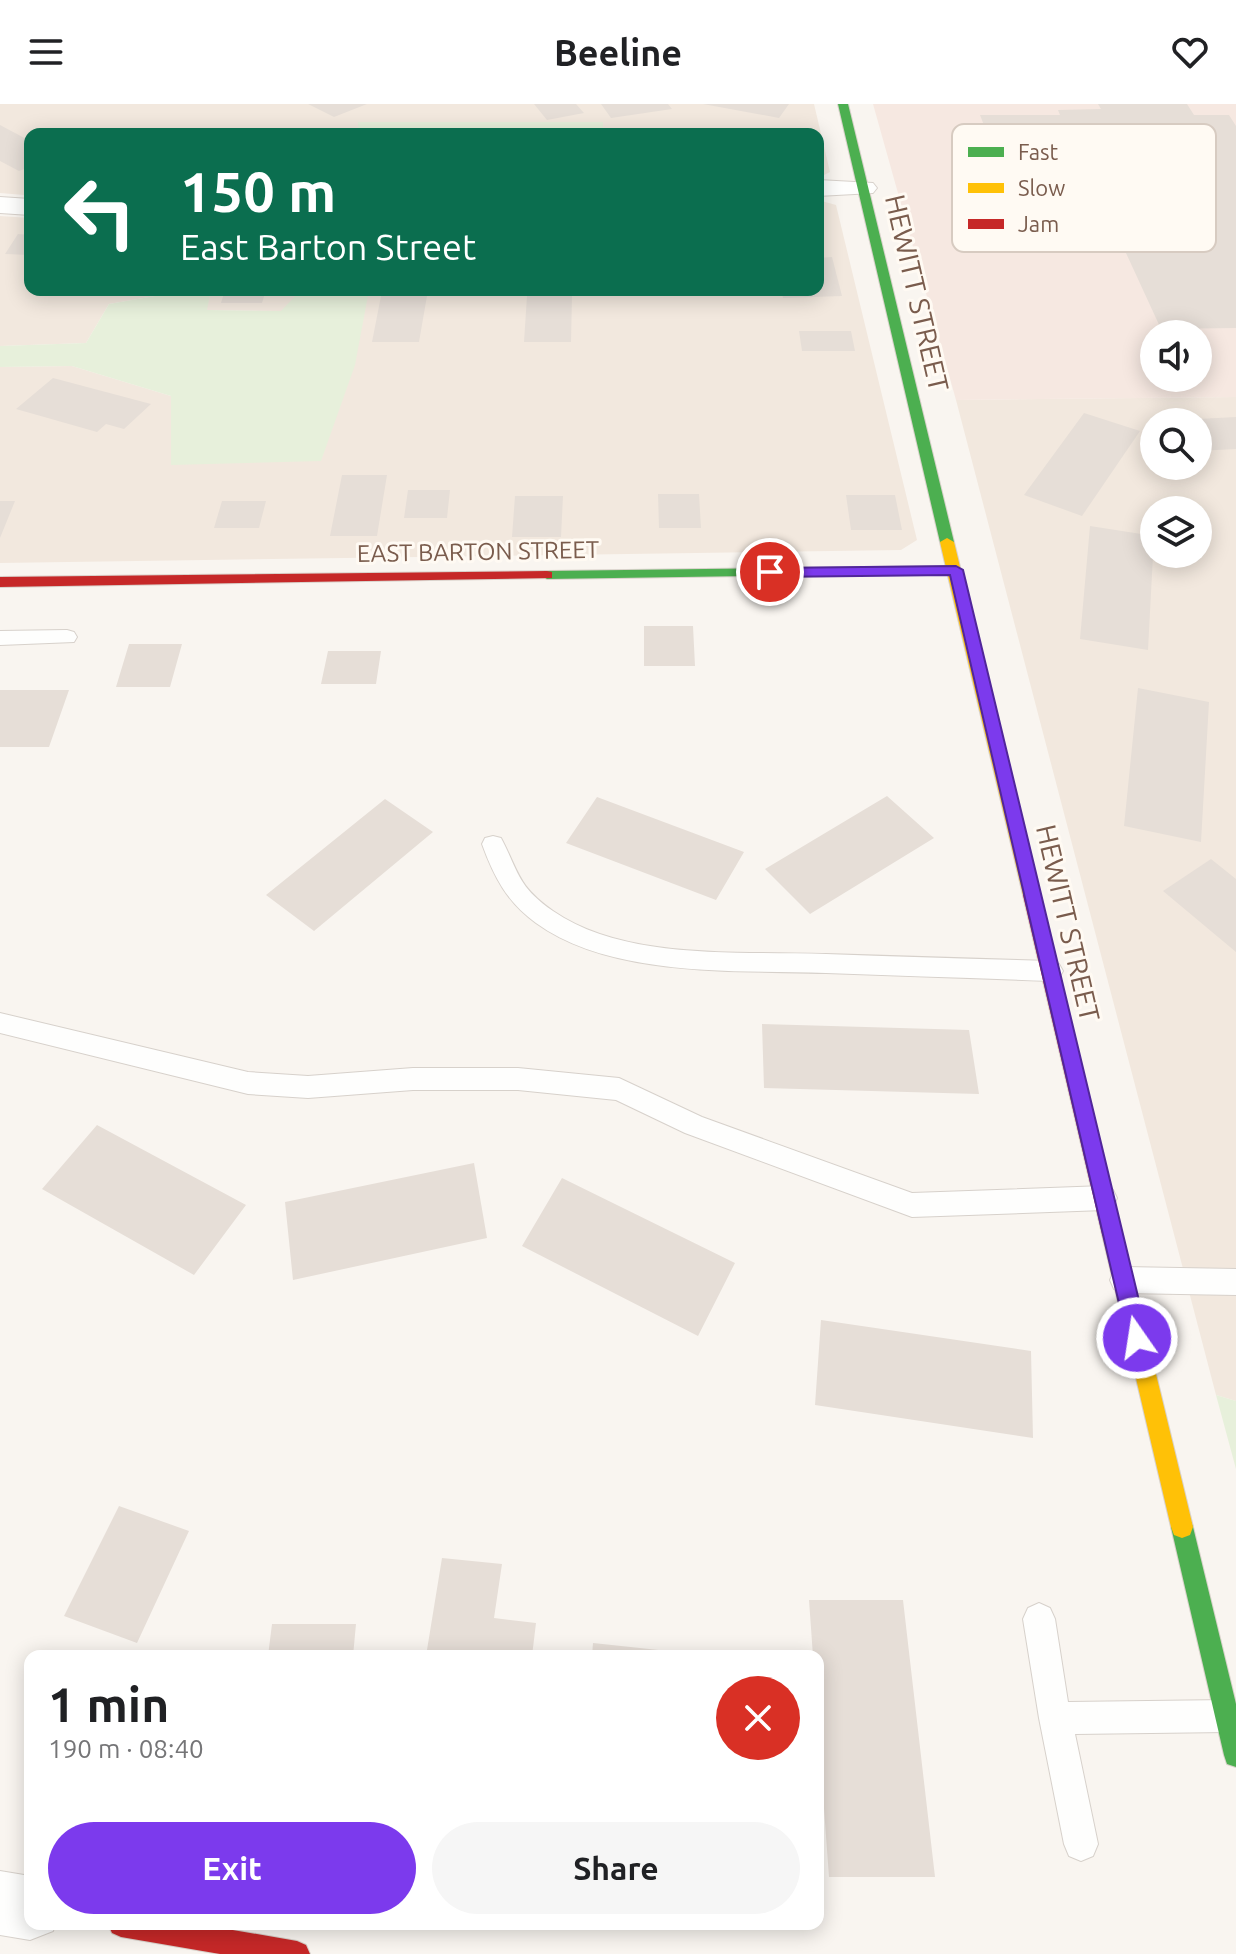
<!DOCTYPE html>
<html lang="en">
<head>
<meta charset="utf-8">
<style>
  :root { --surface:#fff; --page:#f6f6f6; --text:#202124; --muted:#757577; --accent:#7c3aed }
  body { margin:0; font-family:Ubuntu,sans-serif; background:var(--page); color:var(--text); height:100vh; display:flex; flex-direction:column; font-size:30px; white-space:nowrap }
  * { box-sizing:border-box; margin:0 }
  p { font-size:26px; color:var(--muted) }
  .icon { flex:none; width:44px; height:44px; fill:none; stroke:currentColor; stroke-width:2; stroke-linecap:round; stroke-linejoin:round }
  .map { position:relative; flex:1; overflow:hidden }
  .sheet { position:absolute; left:24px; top:1546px; width:800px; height:280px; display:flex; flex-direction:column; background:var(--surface); border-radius:16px; box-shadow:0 4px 20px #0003 }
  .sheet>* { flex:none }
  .guide { position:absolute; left:24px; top:24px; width:800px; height:168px; border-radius:16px; box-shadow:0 4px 20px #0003; background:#0b6e4f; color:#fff; overflow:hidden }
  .fabs { position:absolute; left:1140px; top:216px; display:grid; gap:16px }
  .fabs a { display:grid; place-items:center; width:72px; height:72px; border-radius:50%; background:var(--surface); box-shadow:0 4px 20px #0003; font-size:40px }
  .pin { position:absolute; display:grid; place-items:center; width:68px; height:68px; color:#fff; margin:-34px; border:4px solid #fff; border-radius:50%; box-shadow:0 2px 8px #0007 }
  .me { position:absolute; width:88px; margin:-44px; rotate:347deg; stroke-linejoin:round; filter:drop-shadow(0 0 6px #0008) }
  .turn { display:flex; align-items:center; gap:28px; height:168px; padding:0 24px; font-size:36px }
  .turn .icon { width:104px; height:104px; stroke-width:2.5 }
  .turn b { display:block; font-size:56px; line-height:68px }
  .round { display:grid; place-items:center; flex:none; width:84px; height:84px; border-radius:42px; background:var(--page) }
  .summary { display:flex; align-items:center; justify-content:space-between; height:136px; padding:0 24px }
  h1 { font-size:48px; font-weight:700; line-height:60px }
  .cta { display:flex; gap:16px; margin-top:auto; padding:16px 24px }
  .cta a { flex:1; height:92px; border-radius:48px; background:var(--accent); color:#fff; font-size:32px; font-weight:700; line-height:92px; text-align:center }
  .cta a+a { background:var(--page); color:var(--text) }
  header { display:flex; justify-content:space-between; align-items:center; height:104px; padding:0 24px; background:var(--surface); font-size:36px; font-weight:700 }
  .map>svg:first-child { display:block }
  .residential { fill:#f2e8de; fill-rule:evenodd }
  .commercial { fill:#f6e8e1; fill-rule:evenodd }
  .green { fill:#e7f0db }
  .building { fill:#e6ded7 }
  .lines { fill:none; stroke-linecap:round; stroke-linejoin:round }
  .lane-casing { stroke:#d7d1cb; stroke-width:2 }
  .street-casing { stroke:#d7d1cb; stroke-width:2 }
  .fast-casing { stroke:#d9d2cb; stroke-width:2 }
  .slow-casing { stroke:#d9d2cb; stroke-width:2 }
  .jam-casing { stroke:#d9d2cb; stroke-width:2 }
  .lane { fill:#fefefd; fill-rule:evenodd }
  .street { fill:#fefefd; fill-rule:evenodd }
  .fast { fill:#4caf50; fill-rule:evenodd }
  .slow { fill:#ffc107; fill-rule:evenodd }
  .jam { fill:#c62828; fill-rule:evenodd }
  .route { fill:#7c3aed; stroke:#51269a; stroke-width:2 }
  .labels { text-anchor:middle; stroke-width:6; stroke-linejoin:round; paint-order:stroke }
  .far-street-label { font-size:24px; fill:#7a5c4d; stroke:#fffaf3 }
  .street-label { font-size:28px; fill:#7a5c4d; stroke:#fffaf3 }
  .key { fill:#fffaf3; stroke:#d7cbc1; stroke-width:2 }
  .key-label { font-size:22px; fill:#7a5c4d }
</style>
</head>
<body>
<header><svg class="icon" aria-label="menu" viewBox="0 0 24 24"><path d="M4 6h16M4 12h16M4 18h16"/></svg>Beeline<svg class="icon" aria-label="heart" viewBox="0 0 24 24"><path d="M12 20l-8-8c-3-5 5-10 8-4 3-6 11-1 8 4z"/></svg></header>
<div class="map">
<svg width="1236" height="1850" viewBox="0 0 1236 1850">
  <rect width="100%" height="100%" fill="#f9f5f0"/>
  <!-- residential -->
  <path class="residential" d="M0,0H814L830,68L818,74V30H603V18H359V30H30V91H24L0,89Z
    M818,96L836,101L917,436L901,446L0,459V263L72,262L171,292V360L281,207L206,206L211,186H818Z
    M0,112L30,114V186H189L109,200L86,239L0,242Z
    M1236,293V1297L1216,1291L956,296ZM1154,318H1198V362H1154ZM1154,406H1198V450H1154Z"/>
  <!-- commercial -->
  <path class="commercial" d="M873,0H1236V293L956,296ZM1154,230H1198V274H1154Z"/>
  <!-- green -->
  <path class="green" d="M358,18H603V30H359Z
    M189,186H211L207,206L281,207L299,188L369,186L355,261L321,357L171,361V292L72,262L0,263V242L86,239L109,200Z
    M1216,1291L1236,1297V1365Z"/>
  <!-- building -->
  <path class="building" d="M308,0H367L334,13Z
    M534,0H576L584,9L547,16Z
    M601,0H668L672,5L611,14Z
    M703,0H789L779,14Z
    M1098,0H1187L1194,11H1229L1236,22V224L1161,225L1085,60H999L980,11H1060L1058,6L1101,5Z
    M0,21L30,37V63L19,67L0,57Z
    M18,130L30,131V151L5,150Z
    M832,153L842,192L783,194L781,186H818V154Z
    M225,186H266L262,199H221Z
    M381,192H427L419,238H372Z
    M527,192H572L571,238H524Z
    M799,227H851L855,247H802Z
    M53,274L151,300L124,325L106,320L97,328L16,305Z
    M1084,309L1140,327L1082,412L1024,391Z
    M1236,313V345L1198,347V315Z
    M342,371H387L377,432H330Z
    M408,386H450L447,414H404Z
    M658,390H699L701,424H659Z
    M846,391H895L902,426H851Z
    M515,392H563L561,433H512Z
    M0,397H15L0,434Z
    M222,397H266L259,424H214Z
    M1090,422L1154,432L1148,546L1080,535Z
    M644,522H693L695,562H644Z
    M129,540H182L170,583H116Z
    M328,547H381L376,580H321Z
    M1138,584L1209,598L1201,738L1124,722Z
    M0,586H69L49,643H0Z
    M887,692L934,734L810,810L765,765Z
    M597,693L744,748L716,796L566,739Z
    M385,695L433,728L314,827L266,791Z
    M1211,755L1236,775V848L1163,787Z
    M762,920L969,926L979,990L764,984Z
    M97,1021L246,1101L194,1171L42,1085Z
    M474,1059L487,1134L293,1176L285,1098Z
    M562,1074L735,1159L698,1232L522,1142Z
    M821,1216L1031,1247L1033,1334L815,1301Z
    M119,1402L189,1427L137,1539L64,1512Z
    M442,1454L502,1460L494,1514L536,1519L532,1552H426Z
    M809,1496H903L935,1773H829L818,1622V1552H813Z
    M272,1520H356L353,1552H268Z
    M593,1539L696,1550L695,1552H592Z"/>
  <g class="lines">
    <defs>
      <path id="lane" d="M67,526L74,528L77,533L74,538L0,541V527Z
        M493,732L501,734C519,768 517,782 553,807C625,857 741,847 826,850C901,853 976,855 1051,857L1059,860L1063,867L1059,874L1051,877C976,874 901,872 826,869C736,866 612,874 536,819C507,798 494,773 482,740L485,734Z
        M0,909L248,968L308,972L413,964H518L619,974L702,1013L912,1089L1104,1082L1113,1086L1117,1094L1113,1102L1104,1106L912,1113L685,1029L616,996L518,986H413L308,994L248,990L0,929Z
        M1124,1163L1236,1165V1191L1124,1189L1114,1185L1110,1176L1114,1167Z
        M1039,1499L1050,1504L1055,1515L1068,1598L1227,1596L1236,1600V1624L1227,1628L1075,1630L1098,1740L1093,1752L1081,1757L1069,1752L1064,1740L1039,1614L1023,1515L1028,1504Z"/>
      <path id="street" d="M818,76L873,79L877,84L873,89L818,92Z
        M0,93L30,95V111L0,109Z
        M0,1767L30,1772V1820H55L53,1827L30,1836L0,1831Z"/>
      <path id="fast" d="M838,0H848L954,438L947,442L940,438Z
        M956,462L963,466L961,469L547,475L540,471L547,467Z
        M1182,1412L1190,1415L1193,1423L1236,1600V1663L1227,1660L1224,1651L1171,1423L1174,1415Z"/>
      <path id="slow" d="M947,434L954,438L1039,791L1031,798L1023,791L940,438Z
        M1112,1121L1119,1123L1122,1130L1193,1423L1190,1431L1182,1434L1174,1431L1171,1423L1102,1130L1105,1123Z"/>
      <path id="jam" d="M547,467L552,468V474L0,483V473Z
        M1031,784L1039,791L1122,1130L1119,1137L1112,1139L1105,1137L1102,1130L1023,791Z
        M108,1820H198L297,1837L306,1841L310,1850H220L121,1833L112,1829Z"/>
    </defs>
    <!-- lane casing -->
    <use href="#lane" class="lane-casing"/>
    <!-- street casing -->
    <use href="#street" class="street-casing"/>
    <!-- fast casing -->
    <use href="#fast" class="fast-casing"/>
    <!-- slow casing -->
    <use href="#slow" class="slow-casing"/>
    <!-- jam casing -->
    <use href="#jam" class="jam-casing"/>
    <!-- lane -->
    <use href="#lane" class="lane"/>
    <!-- street -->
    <use href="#street" class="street"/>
    <!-- fast -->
    <use href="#fast" class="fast"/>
    <!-- slow -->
    <use href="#slow" class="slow"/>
    <!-- jam -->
    <use href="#jam" class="jam"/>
  </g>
  <!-- route -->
  <path class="route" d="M956,462L963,466L1148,1234L1145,1241L1137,1244L1130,1241L1127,1234L950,471L770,473L763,468L770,464Z"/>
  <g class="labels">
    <!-- far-street labels -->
    <g class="far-street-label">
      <text transform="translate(478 448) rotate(-1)" y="8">EAST BARTON STREET</text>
    </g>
    <!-- street labels -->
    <g class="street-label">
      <text transform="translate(917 189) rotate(77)" y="10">HEWITT STREET</text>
      <text transform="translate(1068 819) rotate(77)" y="10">HEWITT STREET</text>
    </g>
  </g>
  <!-- legend -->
  <rect x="952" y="20" width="264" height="128" rx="12" class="key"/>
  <rect x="968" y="43" width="36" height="10" fill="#4caf50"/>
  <rect x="968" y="79" width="36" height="10" fill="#ffc107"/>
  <rect x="968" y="115" width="36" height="10" fill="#c62828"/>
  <g class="key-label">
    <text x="1018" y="56">Fast</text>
    <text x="1018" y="92">Slow</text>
    <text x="1018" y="128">Jam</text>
  </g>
</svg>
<div class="fabs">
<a><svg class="icon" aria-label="sound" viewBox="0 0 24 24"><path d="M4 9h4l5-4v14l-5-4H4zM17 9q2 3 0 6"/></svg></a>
<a><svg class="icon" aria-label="search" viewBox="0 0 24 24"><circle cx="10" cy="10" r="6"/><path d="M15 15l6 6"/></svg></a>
<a><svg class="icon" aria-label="layers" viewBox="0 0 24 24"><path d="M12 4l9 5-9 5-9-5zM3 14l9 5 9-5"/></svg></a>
</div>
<div class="pin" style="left:770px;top:468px;background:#d93025"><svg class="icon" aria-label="arrive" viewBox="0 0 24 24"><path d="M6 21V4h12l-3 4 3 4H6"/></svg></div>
<svg class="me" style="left:1137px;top:1234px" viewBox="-20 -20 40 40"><circle r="17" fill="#7c3aed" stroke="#fff" stroke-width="3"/><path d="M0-11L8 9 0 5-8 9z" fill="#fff"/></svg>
<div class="guide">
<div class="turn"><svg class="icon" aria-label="left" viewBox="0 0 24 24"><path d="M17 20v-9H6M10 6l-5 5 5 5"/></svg><div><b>150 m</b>East Barton Street</div></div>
</div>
<section class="sheet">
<div class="summary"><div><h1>1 min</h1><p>190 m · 08:40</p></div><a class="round" style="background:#d93025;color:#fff"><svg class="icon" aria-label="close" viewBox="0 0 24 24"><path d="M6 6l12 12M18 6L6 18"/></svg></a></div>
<div class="cta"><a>Exit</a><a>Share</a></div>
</section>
</div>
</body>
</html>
